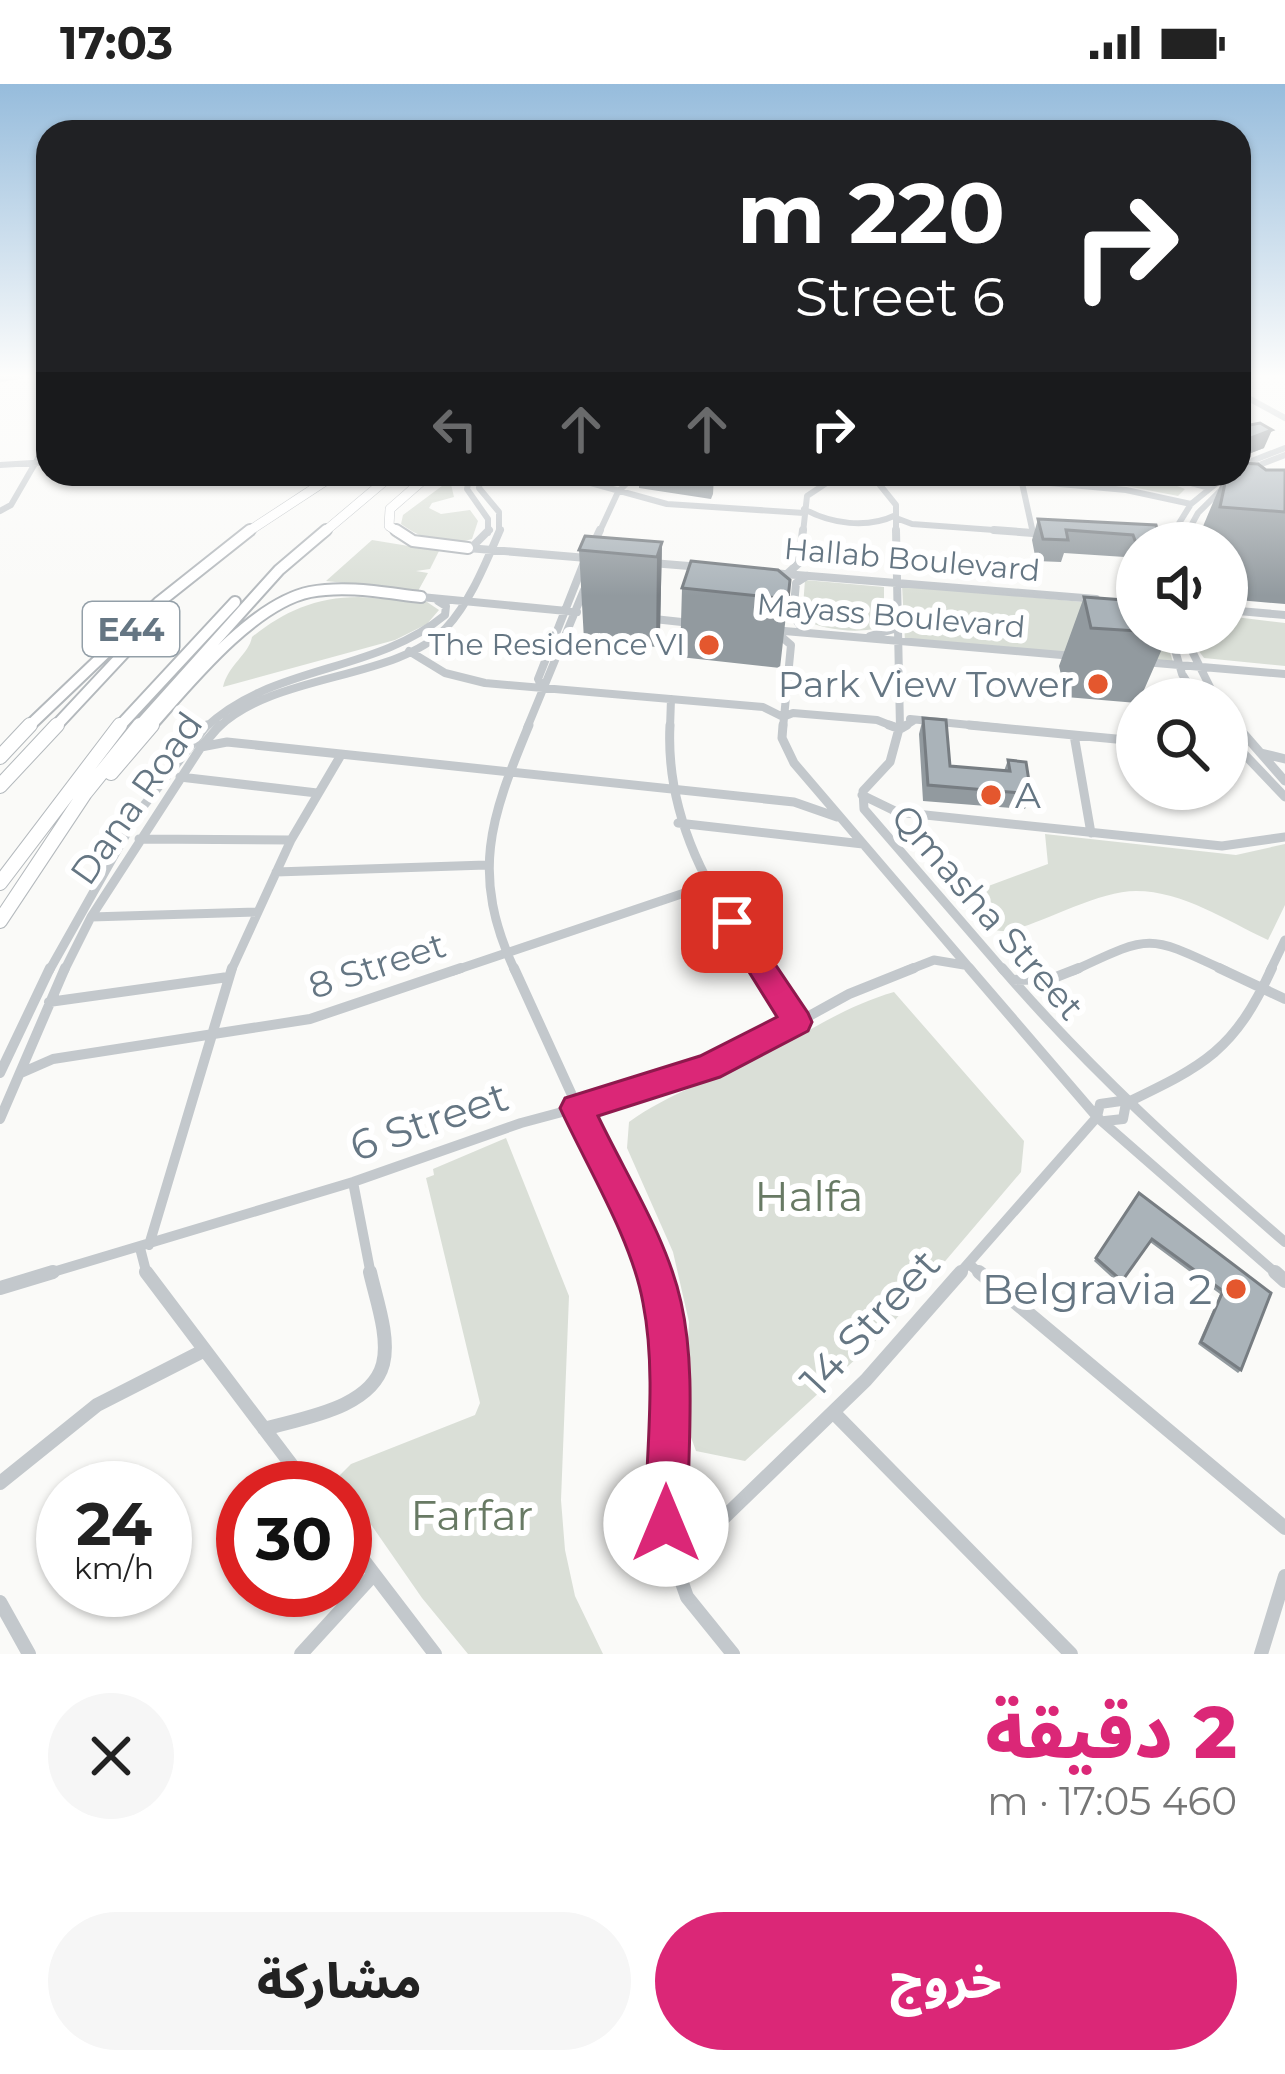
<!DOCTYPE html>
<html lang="ar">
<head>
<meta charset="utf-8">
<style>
  :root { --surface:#fff; --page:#f6f6f6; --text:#222; --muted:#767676; --accent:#db2777 }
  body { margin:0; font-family:Montserrat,"Noto Sans Arabic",sans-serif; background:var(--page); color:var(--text); direction:rtl; height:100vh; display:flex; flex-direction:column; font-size:45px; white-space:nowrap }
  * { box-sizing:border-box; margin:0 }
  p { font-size:39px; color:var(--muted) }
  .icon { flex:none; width:66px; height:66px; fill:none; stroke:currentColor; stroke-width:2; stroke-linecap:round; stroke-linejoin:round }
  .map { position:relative; height:1570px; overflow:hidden; direction:ltr }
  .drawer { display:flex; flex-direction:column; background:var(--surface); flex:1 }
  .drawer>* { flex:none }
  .banner { position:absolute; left:36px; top:36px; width:1215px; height:366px; border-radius:36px; box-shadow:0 3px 9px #0004; direction:rtl; background:#202124; color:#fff; overflow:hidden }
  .fabs { position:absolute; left:1116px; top:438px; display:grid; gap:24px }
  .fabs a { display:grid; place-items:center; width:132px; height:132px; border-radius:50%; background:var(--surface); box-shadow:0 3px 9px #0004; font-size:60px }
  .speed { position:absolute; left:36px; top:1377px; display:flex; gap:24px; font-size:60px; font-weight:700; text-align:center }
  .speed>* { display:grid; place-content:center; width:156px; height:156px; border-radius:50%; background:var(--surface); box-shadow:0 3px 9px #0004; line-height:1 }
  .speed small { font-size:30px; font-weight:400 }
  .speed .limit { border:18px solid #d22; background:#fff; color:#111 }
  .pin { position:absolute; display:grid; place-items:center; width:102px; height:102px; color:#fff; margin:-51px; border-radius:24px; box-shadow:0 6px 18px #0006 }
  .me { position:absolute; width:132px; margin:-66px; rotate:0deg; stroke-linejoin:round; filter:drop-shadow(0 0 9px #0008) }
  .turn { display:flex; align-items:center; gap:42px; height:252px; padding:0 48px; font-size:54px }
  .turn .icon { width:156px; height:156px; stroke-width:2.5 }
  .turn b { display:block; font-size:84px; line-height:102px }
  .lanes { display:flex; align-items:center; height:114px; padding:0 48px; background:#0003; justify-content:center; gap:60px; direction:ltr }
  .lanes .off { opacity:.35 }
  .round { display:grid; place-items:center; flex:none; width:126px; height:126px; border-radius:63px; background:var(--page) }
  .head { display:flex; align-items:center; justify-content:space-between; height:204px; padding:0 48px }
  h1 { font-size:72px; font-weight:800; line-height:90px; color:var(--accent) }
  .primary-button { display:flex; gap:24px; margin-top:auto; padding:24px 48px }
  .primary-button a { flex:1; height:138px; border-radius:72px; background:var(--accent); color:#fff; font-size:48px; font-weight:800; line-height:138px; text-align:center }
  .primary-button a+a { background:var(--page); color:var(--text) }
  .status { display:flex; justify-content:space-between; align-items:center; height:84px; padding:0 60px; background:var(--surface); direction:ltr }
  .status svg { height:33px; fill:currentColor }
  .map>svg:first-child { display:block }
  .green { fill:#dadfd7 }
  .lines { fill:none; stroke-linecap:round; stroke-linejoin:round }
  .highway-far2-casing { stroke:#b4b9bd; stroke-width:10 }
  .highway-far1-casing { stroke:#b4b9bd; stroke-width:14 }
  .highway-casing { stroke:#b4b9bd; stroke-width:16 }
  .minor-far4 { stroke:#c3c8cc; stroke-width:6 }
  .minor-far3 { stroke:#c3c8cc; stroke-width:8 }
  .minor-far2 { stroke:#c3c8cc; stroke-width:9 }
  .minor-far1 { stroke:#c3c8cc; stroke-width:10 }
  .minor { stroke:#c3c8cc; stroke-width:14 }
  .highway-far2 { stroke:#fff; stroke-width:9 }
  .highway-far1 { stroke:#fff; stroke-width:10 }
  .highway { stroke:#fff; stroke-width:14 }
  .wall { fill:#929a9f }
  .shaded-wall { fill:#777d82 }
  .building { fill:#aab3b9; stroke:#777d82; stroke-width:3 }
  .route { fill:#db2777; stroke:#8e194d; stroke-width:3 }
  .poi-dot { fill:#e4572e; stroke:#fff; stroke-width:4.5 }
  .labels { text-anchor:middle; stroke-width:12; stroke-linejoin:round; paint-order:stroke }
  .far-street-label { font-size:30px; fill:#657683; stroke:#fff }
  .far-poi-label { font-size:30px; fill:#657683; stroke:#fff; text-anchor:end }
  .shield { fill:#fff; stroke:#939fa8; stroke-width:3 }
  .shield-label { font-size:33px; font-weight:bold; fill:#657683 }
  .poi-label { font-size:36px; fill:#657683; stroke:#fff; text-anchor:end }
  .street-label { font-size:36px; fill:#657683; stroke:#fff }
  .near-street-label { font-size:42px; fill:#657683; stroke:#fff }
  .near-park-label { font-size:42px; fill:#687a64; stroke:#fff }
  .near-poi-label { font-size:42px; fill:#657683; stroke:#fff; text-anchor:end }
</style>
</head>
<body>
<div class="status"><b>17:03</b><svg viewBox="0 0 49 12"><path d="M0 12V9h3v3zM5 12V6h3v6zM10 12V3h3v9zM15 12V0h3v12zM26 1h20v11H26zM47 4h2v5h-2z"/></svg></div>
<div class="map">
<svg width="1285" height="1570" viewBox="0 0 1285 1570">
  <rect width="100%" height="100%" fill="#fafaf8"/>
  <!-- green -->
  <path class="green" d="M970,390H1146L1185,405L1178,412L1127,402Z
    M450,396L454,413L432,419L429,424L441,430L470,426L478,437L472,455C446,463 423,456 401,440L403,431Z
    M372,456L439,467L430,485L416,487L428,489L418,507L326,497Z
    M805,496L884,503V542C862,551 822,546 802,535Z
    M902,501L1137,523V549H1164L1173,578L905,557Z
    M359,513L427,518L439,526L427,540L395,556L223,603C228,581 249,570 252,553C282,529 314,513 359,513Z
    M1227,532L1285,539V582L1204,574L1189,554L1193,550L1187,549H1227Z
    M1045,750L1236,771L1285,760V821L1268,856C1227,837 1183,807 1136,807C1093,807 1026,849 1001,847C983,845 968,825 956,814L1048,780Z
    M894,908L1024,1057L1021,1088L884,1249L745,1377L696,1367L684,1334L689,1238L673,1168L627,1064L629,1038C669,1009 713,996 757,975C804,951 842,923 894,908Z
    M506,1054L569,1212L561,1416L565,1466L575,1512L603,1570H468L422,1514L338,1393L351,1380L475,1331L480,1319L426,1094L434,1091L433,1085Z"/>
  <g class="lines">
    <defs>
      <path id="highway-far2" d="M246,449L336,390
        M323,449L393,390
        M400,449L389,442L390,425L430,390"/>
      <path id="highway-far1" d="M396,446L413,457L468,464
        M27,644L158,519L250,446
        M54,644L153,538
        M118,644L235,518
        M137,644L279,486L326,446
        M149,644C188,600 252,520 310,508C347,501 385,509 421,513"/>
      <path id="highway" d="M0,673L30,641
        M111,689L152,641
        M0,702L57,641
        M0,799L120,641
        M0,837L85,709L140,641"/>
    </defs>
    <!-- highway-far2 casing -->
    <use href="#highway-far2" class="highway-far2-casing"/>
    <!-- highway-far1 casing -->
    <use href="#highway-far1" class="highway-far1-casing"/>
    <!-- highway casing -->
    <use href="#highway" class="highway-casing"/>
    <!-- minor-far4 -->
    <path class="minor-far4" d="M0,295L21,292
      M1239,309L1285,334
      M0,381L48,378
      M1239,382L1285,364
      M1249,385L1285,371
      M470,390L467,405L488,435V449
      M481,390L479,404L499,428V449
      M558,390L667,420L804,429
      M871,390L896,421V449
      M948,390L1126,406L1191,420
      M1157,390L1210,404
      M1022,399L1033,449
      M804,425C831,440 867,445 896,431
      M0,427L11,421L48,357
      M896,434L912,440L1035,449
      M599,449L618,408L636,390
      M803,449L807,412L840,390
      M1173,449L1191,420L1228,390
      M1187,449L1198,429L1221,406"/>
    <!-- minor-far3 -->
    <path class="minor-far3" d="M896,446L900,644
      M994,446L1046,450
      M1167,459L1175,446
      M1182,459L1189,446
      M593,461L600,446
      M473,462L489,446
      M468,464L587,474
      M652,479L701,483
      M772,489L1096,515
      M787,490L799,479L803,446
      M421,513L577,528
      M1227,526L1285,531
      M654,535L691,539
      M773,546L1073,572
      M804,547L793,532L796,499L807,492
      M776,548L791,561L783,644
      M1170,549L1182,590L1198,615
      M1183,549L1216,615
      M870,552L901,543
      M409,567L445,589L485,599L763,623L783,633L793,629L877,636L897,644
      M1144,578L1285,590
      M541,601L538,595L583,481
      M1227,631L1238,644
      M910,635L1000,644
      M205,644C272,580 374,590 445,531L446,522L438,517
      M218,644C276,588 395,597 446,544C471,517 486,478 500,446
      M527,644L584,506
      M670,644L671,615
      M902,644L913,637"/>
    <!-- minor-far2 -->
    <path class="minor-far2" d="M670,641C665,735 711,812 763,887
      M783,641L782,654L794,679L972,887
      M889,641L900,645L907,641
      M900,641L890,678L863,707L864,725L1004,887
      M969,641L1137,657
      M1236,641L1285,697
      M1074,651L1091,749
      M1227,652L1285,713
      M201,663L227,658L794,718L837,733
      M1261,669L1285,675
      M180,693L317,709
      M862,711L897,728L1222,762L1285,753
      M678,739L863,760
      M139,755L291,756
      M276,788L486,781
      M91,833L256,828
      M49,887L138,729L207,641
      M64,887L91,833L201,663L220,641
      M231,887L291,756L341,671
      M453,887L708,801
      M515,887C470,790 490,735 529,641
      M906,887L934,876L964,881
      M1073,887C1152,850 1147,850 1226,887
      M1270,887L1285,856"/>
    <!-- minor-far1 -->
    <path class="minor-far1" d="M514,884L654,1191
      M761,884L797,938
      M969,884L1097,1033L1278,1191
      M1002,884C1089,985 1184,1071 1285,1158
      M1219,884L1285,915
      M1013,896L1051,895L1079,884
      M49,918L228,893
      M0,989L50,884
      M21,989L53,975L310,935L461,884
      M1126,1019C1205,981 1234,967 1272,884
      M0,1035L65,884
      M1105,1037L1123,1035L1126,1019
      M353,1098L371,1191
      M149,1161L232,884
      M140,1164L147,1191
      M969,1180L982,1191
      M43,1191L353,1098L521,1039L663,1001L753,963L849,910L914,884
      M958,1191L1097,1033L1100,1020L1121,1017"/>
    <!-- minor -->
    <path class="minor" d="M146,1188L309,1404
      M654,1188L667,1252L669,1462L687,1513L733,1570
      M979,1188L1285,1444
      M1275,1188L1285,1197
      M0,1204L53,1188
      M833,1328L1071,1570
      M264,1345C301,1334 371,1325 383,1280C390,1253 376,1215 370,1188
      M0,1399L97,1321L203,1267
      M345,1452L435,1570
      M669,1462L710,1447L866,1296L961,1188
      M0,1518L29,1570
      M301,1570L374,1490
      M1261,1570L1285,1492"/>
    <!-- highway-far2 -->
    <use href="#highway-far2" class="highway-far2"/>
    <!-- highway-far1 -->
    <use href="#highway-far1" class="highway-far1"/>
    <!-- highway -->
    <use href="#highway" class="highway"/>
  </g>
  <!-- wall -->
  <path class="wall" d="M1239,336L1264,364L1243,372L1239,370Z
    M1266,386H1285V520L1227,515V459H1196L1225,390Z
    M639,390H709L714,392L713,410L711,415L639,404Z
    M1038,435L1156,441L1137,459V485L1128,484L1125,473L1064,469L1061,478L1036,477L1032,456Z
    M662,458L660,548L656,563L584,556L579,466Z
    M790,496L780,584L680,573L682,504Z
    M1084,513L1137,517V549H1169L1140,615H1137V619L1066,613L1059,582Z
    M923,634L950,682L1004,687L1008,676L1031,710L1025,725L923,717L919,650Z
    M1139,1109L1271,1209L1241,1286L1238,1289L1198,1260L1220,1210L1150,1158L1119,1200L1094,1177Z"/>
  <!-- shaded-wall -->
  <path class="shaded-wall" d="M1272,346L1264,364L1243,372L1251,354Z
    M662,458L660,548L656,563L657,473Z"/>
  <!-- building -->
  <path class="building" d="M1239,336L1250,341L1260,339L1272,346L1251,354L1239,347Z
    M1239,379L1258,380L1266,386H1285V428L1220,423L1227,390H1239Z
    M663,390H703L714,392L711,397Z
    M1038,435L1156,441L1161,459H1137V462L1133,451L1066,446L1068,456L1043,455Z
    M585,452L662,458L657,473L579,466Z
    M691,477L778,486L790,496L788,515L682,504Z
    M1084,513L1137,517V547L1091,544Z
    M923,634L946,636L950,682L1010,687L1008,676L1026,678L1031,710L928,701Z
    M1139,1109L1271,1209L1241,1286L1201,1258L1223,1207L1152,1155L1122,1197L1096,1174Z"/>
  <!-- sky -->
  <linearGradient id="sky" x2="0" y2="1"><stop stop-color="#96bcdc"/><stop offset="0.57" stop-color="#fdfdfc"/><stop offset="1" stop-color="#fdfdfc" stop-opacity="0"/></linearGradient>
  <rect width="1285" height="512" fill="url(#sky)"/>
  <!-- route -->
  <path class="route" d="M732,828L742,831L808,929L812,938L808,947L720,993L598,1032C626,1091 667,1154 681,1218C697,1288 687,1369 688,1440L682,1456L666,1462L651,1456L645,1440C646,1369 657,1290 643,1219C632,1156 587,1083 560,1024L565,1014L700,972L777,933L718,838L722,831Z"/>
  <!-- markers -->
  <g class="poi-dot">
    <circle cx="709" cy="561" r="12"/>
    <circle cx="1098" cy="600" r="12"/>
    <circle cx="991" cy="711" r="12"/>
    <circle cx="1236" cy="1205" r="12"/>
  </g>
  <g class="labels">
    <!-- far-street labels -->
    <g class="far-street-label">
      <text transform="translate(912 476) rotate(5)" y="10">Hallab Boulevard</text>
      <text transform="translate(891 532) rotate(5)" y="10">Mayass Boulevard</text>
    </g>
    <!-- far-poi labels -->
    <g class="far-poi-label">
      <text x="685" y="571">The Residence VI</text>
    </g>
    <!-- shield labels -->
    <rect class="shield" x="83" y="518" width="96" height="54" rx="9"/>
    <g class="shield-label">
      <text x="131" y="557">E44</text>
    </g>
    <!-- poi labels -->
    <g class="poi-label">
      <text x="1074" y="613">Park View Tower</text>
      <text x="1015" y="724" text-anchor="start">A</text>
    </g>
    <!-- street labels -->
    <g class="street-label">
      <text transform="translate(136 714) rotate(-55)" y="13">Dana Road</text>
      <text transform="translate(988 828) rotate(49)" y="13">Qmasha Street</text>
      <text transform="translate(377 881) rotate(-18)" y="13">8 Street</text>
    </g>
    <!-- near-street labels -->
    <g class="near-street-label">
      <text transform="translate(429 1037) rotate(-19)" y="15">6 Street</text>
      <text transform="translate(870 1238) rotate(-47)" y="15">14 Street</text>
    </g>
    <!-- near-park labels -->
    <g class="near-park-label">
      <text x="809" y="1127">Halfa</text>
      <text x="472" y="1446">Farfar</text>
    </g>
    <!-- near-poi labels -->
    <g class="near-poi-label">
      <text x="1212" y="1220">Belgravia 2</text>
    </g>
  </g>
</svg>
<div class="fabs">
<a><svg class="icon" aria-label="sound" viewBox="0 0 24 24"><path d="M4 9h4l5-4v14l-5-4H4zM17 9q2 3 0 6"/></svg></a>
<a><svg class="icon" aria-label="search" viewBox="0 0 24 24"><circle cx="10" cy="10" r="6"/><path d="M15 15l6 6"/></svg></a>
</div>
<div class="speed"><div>24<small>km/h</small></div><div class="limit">30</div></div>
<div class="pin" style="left:732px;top:838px;background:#d93025"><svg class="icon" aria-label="arrive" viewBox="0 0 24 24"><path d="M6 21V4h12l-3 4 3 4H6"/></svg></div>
<svg class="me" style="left:666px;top:1440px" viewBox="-20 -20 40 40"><circle r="19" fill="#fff"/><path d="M0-13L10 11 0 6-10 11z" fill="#db2777"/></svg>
<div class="banner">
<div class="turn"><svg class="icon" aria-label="right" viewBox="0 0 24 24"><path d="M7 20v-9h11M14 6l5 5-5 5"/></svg><div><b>220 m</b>6 Street</div></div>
<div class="lanes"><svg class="icon off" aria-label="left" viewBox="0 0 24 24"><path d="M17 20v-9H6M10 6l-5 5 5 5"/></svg><svg class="icon off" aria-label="ahead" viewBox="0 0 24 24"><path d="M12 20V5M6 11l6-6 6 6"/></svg><svg class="icon off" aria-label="ahead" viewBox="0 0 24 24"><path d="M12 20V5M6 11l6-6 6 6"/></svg><svg class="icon" aria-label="right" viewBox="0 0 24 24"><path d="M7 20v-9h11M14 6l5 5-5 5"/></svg></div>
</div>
</div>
<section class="drawer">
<div class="head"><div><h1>2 دقيقة</h1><p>460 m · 17:05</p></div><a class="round"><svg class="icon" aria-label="close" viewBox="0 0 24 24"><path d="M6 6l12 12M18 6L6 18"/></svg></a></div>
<div class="primary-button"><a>خروج</a><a>مشاركة</a></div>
</section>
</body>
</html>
